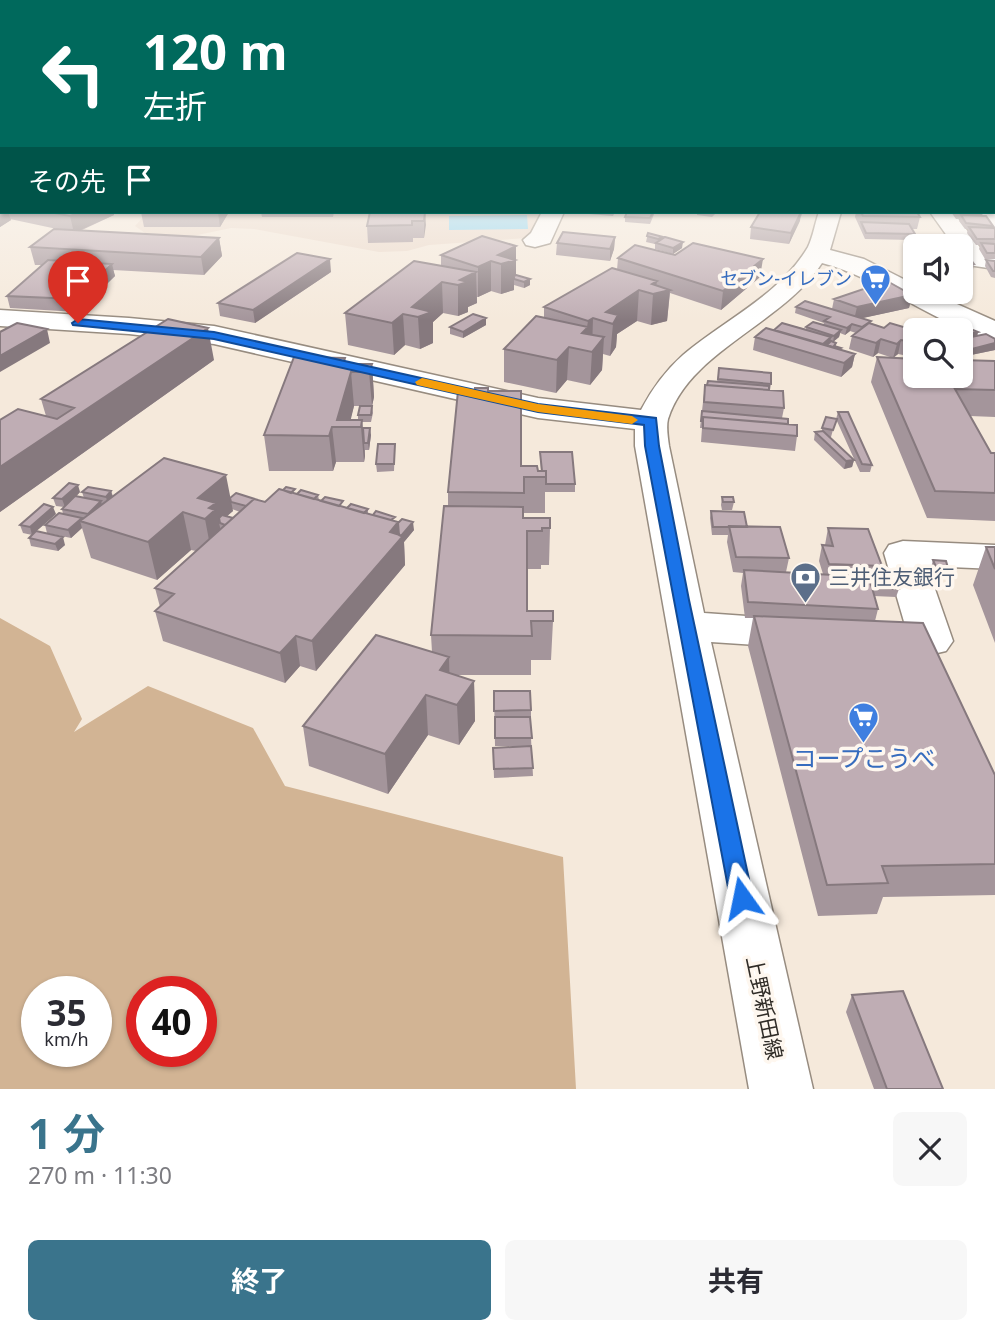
<!DOCTYPE html>
<html lang="ja">
<head>
<meta charset="utf-8">
<style>
  :root { --surface:#fff; --page:#f7f7f7; --text:#2b2b33; --muted:#7c7c81; --accent:#3a748c }
  body { margin:0; font-family:"Noto Sans","Noto Sans JP",sans-serif; background:var(--page); color:var(--text); height:100vh; display:flex; flex-direction:column; font-size:26px; white-space:nowrap }
  * { box-sizing:border-box; margin:0 }
  p { font-size:23px; color:var(--muted) }
  .icon { flex:none; width:38px; height:38px; fill:none; stroke:currentColor; stroke-width:2; stroke-linecap:round; stroke-linejoin:round }
  .map { position:relative; height:1089px; overflow:hidden }
  .drawer { display:flex; flex-direction:column; background:var(--surface); flex:1 }
  .drawer>* { flex:none }
  .banner { position:absolute; left:0px; top:0px; width:996px; height:214px; box-shadow:0 2px 5px #0004; background:#00695c; color:#fff; overflow:hidden }
  .tools { position:absolute; left:903px; top:234px; display:grid; gap:14px }
  .tools a { display:grid; place-items:center; width:70px; height:70px; border-radius:10px; background:var(--surface); box-shadow:0 2px 5px #0004; font-size:35px }
  .speed { position:absolute; left:21px; top:976px; display:flex; gap:14px; font-size:35px; font-weight:700; text-align:center }
  .speed>* { display:grid; place-content:center; width:91px; height:91px; border-radius:50%; background:var(--surface); box-shadow:0 2px 5px #0004; line-height:1 }
  .speed small { font-size:18px; font-weight:400 }
  .speed .limit { border:10px solid #d22; background:#fff; color:#111 }
  .pin { position:absolute; display:grid; place-items:center; width:60px; height:60px; color:#fff; margin:-72px -30px; border-radius:50% 50% 50% 0; rotate:-45deg; box-shadow:0 0 7px #0007 }
  .pin .icon { rotate:45deg }
  .me { position:absolute; width:77px; margin:-38px; rotate:348deg; stroke-linejoin:round; filter:drop-shadow(0 0 5px #0008) }
  .turn { display:flex; align-items:center; gap:24px; height:147px; padding:0 28px; font-size:32px }
  .turn .icon { width:91px; height:91px; stroke-width:2.5 }
  .turn b { display:block; font-size:49px; line-height:60px }
  .then { display:flex; align-items:center; height:66px; padding:0 28px; background:#0003; gap:14px; font-size:26px }
  .round { display:grid; place-items:center; flex:none; width:74px; height:74px; border-radius:10px; background:var(--page) }
  .overview { display:flex; align-items:center; justify-content:space-between; height:119px; padding:0 28px }
  h1 { font-size:42px; font-weight:700; line-height:52px; color:var(--accent) }
  .cta { display:flex; gap:14px; margin-top:auto; padding:14px 28px }
  .cta a { flex:1; height:80px; border-radius:10px; background:var(--accent); color:#fff; font-size:28px; font-weight:700; line-height:80px; text-align:center }
  .cta a+a { background:var(--page); color:var(--text) }
  .map>svg:first-child { display:block }
  .education { fill:#ebd9ca }
  .green { fill:#d2b494; fill-rule:evenodd }
  .water { fill:#84d2f2 }
  .lines { fill:none; stroke-linecap:round; stroke-linejoin:round }
  .river { fill:#84d2f2; fill-rule:evenodd }
  .minor-casing { stroke:#978c80; stroke-width:3 }
  .minor { fill:#fff; fill-rule:evenodd }
  .wall { fill:#a4959b; fill-rule:evenodd }
  .shaded-wall { fill:#86797e }
  .building { fill:#bfadb4; stroke:#86797e; stroke-width:2 }
  .route { fill:#1a73e8; stroke:#114b97; stroke-width:2 }
  .slow { fill:#f59e0b }
  .labels { text-anchor:middle; stroke-width:7; stroke-linejoin:round; paint-order:stroke }
  .far-shop-label { font-size:18px; fill:#366cbe; stroke:#fef7ef; text-anchor:end }
  .service-label { font-size:21px; fill:#4e5e75; stroke:#fef7ef; text-anchor:start }
  .street-label { font-size:21px; fill:#302c27; stroke:#fef7ef }
  .near-shop-label { font-size:24px; fill:#366cbe; stroke:#fef7ef }
</style>
</head>
<body>
<div class="map">
<svg width="995" height="1089" viewBox="0 0 995 1089">
  <rect width="100%" height="100%" fill="#f5e9db"/>
  <!-- education -->
  <path class="education" d="M148,212H545L537,235L527,238L429,245L407,251L379,252L254,229L231,228L188,237L145,233L135,226Z"/>
  <!-- green -->
  <path class="green" d="M0,618L50,646L82,719L74,732L148,686L253,728L285,786L563,857L576,1089H0ZM37,992H96V1052H37ZM142,992H201V1052H142Z"/>
  <!-- water -->
  <path class="water" d="M527,215L528,229L449,230V216Z"/>
  <g class="lines">
    <!-- river -->
    <path class="river" d="M994,188H995V210H994Z"/>
    <defs>
      <path id="minor" d="M994,207L995,208V230L987,228L975,212H994Z
        M542,212H564L550,243L535,247L526,245L523,240L531,233Z
        M819,212H841L830,250L864,259L915,285V292H930L995,321V340C933,324 883,279 822,263C784,323 689,351 668,419C666,427 668,438 669,446L704,613L802,620L817,624L823,634L817,644L802,648L711,642L813,1089H749L635,446V429L538,418L214,344L129,334L0,326V310L129,318L214,326L538,398L641,410C652,389 665,371 683,355C724,320 780,295 808,247C813,237 815,223 819,212Z
        M930,212H953L984,253H995V269L968,265L961,255V247H955Z
        M903,541L995,545V569L927,566L953,641L946,651C921,658 890,655 865,648L859,638L865,628L880,624L905,625L884,553L889,545Z"/>
    </defs>
    <!-- minor casing -->
    <use href="#minor" class="minor-casing"/>
    <!-- minor -->
    <use href="#minor" class="minor"/>
  </g>
  <!-- wall -->
  <path class="wall" d="M0,184H2V212H114V215L80,231L219,238L222,256L204,275L113,270L115,276L78,312L10,308L7,296L42,265H35L30,247L57,229L10,219L11,220L0,227Z
    M141,212H229L220,227H144Z
    M261,212H334L333,217H262Z
    M425,212L424,238H413V242L368,243L367,226Z
    M565,212H581L580,214L565,213Z
    M589,212H615L613,216L589,214Z
    M655,212L650,224L625,222V217Z
    M697,212H717L712,217L697,215Z
    M754,212H803L789,244L750,239L751,227L760,212Z
    M856,212H917L920,217L917,229H911L915,234L913,240L865,239L855,217Z
    M951,212H980L981,214V216L993,226V228L995,229V259H985L979,249L980,245H976L967,233L968,229H965L959,221L960,219H956Z
    M648,233L663,237V239L682,248L673,254L655,249V244L646,242Z
    M482,236L516,275L530,285L524,288L514,285V290L501,294L491,291L478,297H477V303L468,307V312L458,316L443,313L433,322V343L420,349L405,345L394,355L348,345L345,313L441,266V255Z
    M615,237L614,249L610,261L556,255L557,243Z
    M961,249L967,258V260L974,264L973,270H962L961,268Z
    M618,258L760,277L721,310L670,293L667,321L651,325L637,321L617,334L616,347L610,356L603,354L602,370L590,385L567,380L556,393L504,382V349L544,318V307L617,270Z
    M986,260L995,261V278L991,277L985,266Z
    M331,272L255,323L220,316L218,303Z
    M887,281L912,295L909,308L862,318L871,321L870,324L884,328L890,323L911,329L953,322L978,332L977,336L986,334L995,339V350L966,356L961,354V331H915V354L907,352L903,355L898,354L893,358L878,353L873,357L849,349L852,336L856,333L850,331L845,335L840,333L839,337L833,342L836,343V346L841,348L840,349L855,354L852,367L841,377L753,350L755,337L766,328L774,330L782,323L806,329V327L813,322L823,325L824,323L795,313L796,307L805,301L832,309L834,299Z
    M486,318V325L463,338L450,334V327Z
    M877,357L995,361V417L970,416L991,453H995V521L927,518L871,382Z
    M214,360L0,512V420L46,416L41,399Z
    M345,364H372L374,397L372,406L373,413L371,422H362L363,428L371,435L369,450H365V456L364,462H336L333,471H269L264,435ZM354,406H360L358,415V420H350Z
    M719,368L771,384L770,390L784,408L782,418L797,436L795,451L701,442L702,428H700L705,385L717,382Z
    M488,391L521,466L541,471L540,452L575,484V492H545V513H523V518L550,528L549,565H541V569H527V611L553,621L551,660H531V675H454L474,681L475,721L459,745L428,735L388,794L309,766L303,726L432,652L431,635L448,506V492Z
    M838,412L872,465L870,472H860L836,419L831,437H829L854,460L852,467L844,469L814,440L815,432L822,431V428L836,419Z
    M395,444L394,471L377,472L376,464Z
    M111,491L113,496L230,498L265,502L296,494L318,495L319,500L347,508L368,509V514L395,521L414,530L404,542L405,565L316,671L300,666L285,683L163,641L155,611L160,607L155,588L196,551L191,550L157,580L91,558L82,528L71,538L47,533L45,525L63,514L62,509L64,507L56,506L53,498L80,492L76,497L84,498L82,492ZM232,509L240,512L233,518L227,516L233,511Z
    M722,497L734,502L732,510H722L721,505Z
    M711,511L747,527L789,558L786,572L823,574L819,561L822,545H825L828,528L882,566L878,582L899,589L896,597L874,596L878,609L875,621L995,775V895L883,897L877,914L818,916L748,646L753,618H745L741,586L743,573L733,572L727,542L728,535H712L710,518Z
    M56,514L36,531L65,545L58,551L31,546L29,538L32,535L23,533L20,525Z
    M986,547H995V643L973,585Z
    M933,560L948,568L946,576L933,575L931,568Z
    M494,691L531,710V719H530L533,776L494,778L493,748L527,746H495Z
    M852,995L943,1089H874L846,1012Z"/>
  <!-- shaded-wall -->
  <path class="shaded-wall" d="M3,212H8L11,220L0,227V213Z
    M81,212H114V215L74,233L70,216Z
    M218,212H229L220,227Z
    M425,212L426,225L424,238V221Z
    M801,212L800,221L789,244L791,233Z
    M615,237L614,249L610,261V249Z
    M219,238L222,256L204,275L201,257Z
    M683,242L682,248L673,254V248Z
    M516,246V276H514V290L501,294V264L498,255Z
    M330,259L331,272L255,323L253,310Z
    M763,259L760,277L721,310L723,291Z
    M491,261V291L478,297V267Z
    M112,264L115,276L78,312L75,299Z
    M476,272L477,303L468,307V312L458,316V285L460,280Z
    M530,279V285L524,288V282Z
    M657,281L655,293L670,290L667,321L651,325L653,294L652,284Z
    M442,282L443,313L433,322V343L420,349L418,317L412,307Z
    M639,290L637,321L617,334L616,347L610,356L613,324L606,312Z
    M912,295L909,308L854,320L857,307Z
    M403,314L405,345L394,355L392,323Z
    M486,318V325L463,338V332Z
    M593,318L592,350L582,333L587,327L588,321Z
    M852,324L850,331L845,335L847,328Z
    M208,328L214,360L0,512V467Z
    M47,329L50,343L0,372V356Z
    M841,330L839,337L833,342L834,336Z
    M978,332L976,339L961,342V336Z
    M604,337L602,370L590,385L592,352Z
    M831,337L830,344L818,354L819,347Z
    M911,338L907,352L903,355L907,341Z
    M881,339L878,353L873,357L876,343Z
    M901,340L898,354L893,358L897,344Z
    M995,343V350L966,356L968,350Z
    M569,347L567,380L556,393L557,360Z
    M855,354L852,367L841,377L844,363Z
    M345,358L347,385L351,372L354,406L349,427L337,420L343,364Z
    M372,364L374,397L372,406L369,372Z
    M362,420L365,456L364,462L361,427Z
    M332,427L336,462L333,471L329,436Z
    M370,428L371,435L369,450L368,443Z
    M854,460L852,467L844,469L846,461Z
    M226,475L233,511L219,523L223,540L212,556L205,519L198,498Z
    M78,485L80,492L65,507L62,499Z
    M111,491L113,499L108,505L106,497Z
    M101,501L103,509L90,521L88,514Z
    M53,507L56,514L32,535L30,527Z
    M183,512L191,550L157,580L148,542Z
    M82,518L83,522L80,521L82,528L71,538L68,530Z
    M398,522L401,537L413,522L414,530L404,542L405,565L316,671L312,641L390,532Z
    M63,537L65,545L58,551L55,544Z
    M296,636L300,666L285,683L280,653Z
    M449,657L450,697L440,670Z
    M474,681L475,721L459,745L457,705Z
    M426,695L428,735L388,794L385,754Z"/>
  <!-- building -->
  <path class="building" d="M0,184H2V202L0,201Z
    M49,212H81L70,216Z
    M370,212H425L424,221H412V225L367,226Z
    M627,212H653L650,218L625,217Z
    M760,212H801L791,233L751,227Z
    M861,212H917L920,217L863,216Z
    M957,212H980L981,214L957,213Z
    M961,215L986,216L993,226L966,223Z
    M861,222L909,224L915,234L866,233Z
    M969,227L994,228L995,229V239H977Z
    M54,229L219,238L201,257L30,247Z
    M563,232L615,237L610,249L557,243Z
    M648,233L663,237L658,239L647,236Z
    M482,236L516,246L498,255L515,260L501,264L491,261L478,267L441,255Z
    M665,237L683,242L673,248L656,243Z
    M693,243L763,259L723,291L618,258L635,245L675,255Z
    M932,243L957,244L959,247H935Z
    M981,243L995,244V253H987Z
    M961,249L967,258H961Z
    M297,253L330,259L253,310L218,303Z
    M48,260L112,264L75,299L7,296Z
    M961,260H971L974,264H964Z
    M986,260L995,261V271H993Z
    M414,261L476,272L460,280L468,282L458,285L442,282L412,307L432,312L418,317L403,314L392,323L345,313Z
    M612,268L657,281L652,284L670,290L653,294L639,290L606,312L618,315L613,324L593,318L588,321L544,307Z
    M516,275L530,279L524,282L514,279V276Z
    M887,281L912,295L857,307L834,299Z
    M805,301L871,321L862,327L852,324L847,328L824,321L830,317L796,307Z
    M473,314L486,318L463,332L450,327Z
    M536,316L588,327L582,333L604,337L592,352L569,347L557,360L504,349Z
    M168,319L208,328L0,467V420L18,409L57,419L74,408L41,399Z
    M813,322L841,330L834,336L806,327Z
    M953,322L978,332L961,336V331H917L911,329Z
    M17,323L47,329L0,356V332Z
    M782,323L831,337L823,344L774,330Z
    M869,323L884,328L890,323L917,331H915V340L911,338L907,341L901,340L897,344L881,339L876,343L852,336Z
    M766,328L855,354L844,363L755,337Z
    M986,334L995,339V343L968,350L961,346V339Z
    M831,341L836,343L834,346L841,348L839,349L827,345Z
    M294,357L345,358L343,364H372L369,372H351L337,420H362L361,427H332L329,436L264,435Z
    M877,357L915,359V376H961V360L995,361V390L955,389L991,453H995V493L935,491Z
    M719,368L771,373V384L718,379Z
    M708,381L769,386V390L707,385Z
    M705,385L783,391L784,408L704,402Z
    M475,388H488V391H521V466H537L538,471H546V477H524V493L448,492L458,391H475Z
    M360,406H372L371,415H358Z
    M702,411L788,419V424L703,417V421H701Z
    M838,412H848L872,465L862,464Z
    M703,417L797,425V436L703,428Z
    M826,417L837,419L833,430L822,428Z
    M363,428H370L368,443H364Z
    M823,431L854,460L846,461L815,432Z
    M378,444H395L394,464H376Z
    M540,452H572L575,484H546V471H542Z
    M164,458L226,475L198,498L216,503L209,508L215,510L205,519L183,512L148,542L80,521Z
    M69,483L78,485L62,499L53,498Z
    M88,487L111,491L106,497L82,492Z
    M286,487L295,489L291,493L283,490Z
    M279,489L398,522L390,532L403,536L312,641L296,636L280,653L155,611L174,594L155,588L254,499L265,502Z
    M301,490L318,495L314,499L297,494Z
    M236,493L258,500L254,499L246,506L231,502L230,498Z
    M75,496L101,501L88,514L62,509Z
    M325,497L343,501L339,506L321,501Z
    M722,497H733L734,502H723Z
    M44,504L53,507L30,527L20,525Z
    M351,504L368,509L364,513L347,508Z
    M444,506L523,507V518H550V528H542V531H527V611H553V621H531L532,636L431,635Z
    M376,511L395,517L391,520L373,515Z
    M711,511L744,512L747,527H713Z
    M59,513L82,518L68,530L45,525Z
    M222,515L233,518L225,525L220,523L219,518Z
    M402,519L413,522L401,536L399,535L398,523Z
    M729,526L780,527L789,558L736,557Z
    M828,528L868,529L882,566L829,564L822,545L833,546Z
    M36,531L63,537L55,544L29,538Z
    M986,547H995V569Z
    M933,560L946,561L948,568L936,567Z
    M744,570L869,577L878,609L748,602Z
    M870,582L897,583L899,589L872,588Z
    M754,616L923,623L995,775V864L882,866L888,883L827,885Z
    M376,635L449,657L440,670L474,681L457,705L426,695L385,754L303,726Z
    M494,691H530L531,710L494,711Z
    M495,717H530L532,738H495Z
    M531,746L533,768L494,769L493,748Z
    M903,991L943,1089H887L852,995Z"/>
  <!-- sky -->
  <linearGradient id="sky" x2="0" y2="1"><stop stop-color="#80c0ec"/><stop offset="0.53" stop-color="#faf5ef"/><stop offset="1" stop-color="#faf5ef" stop-opacity="0"/></linearGradient>
  <rect width="995" height="321" fill="url(#sky)"/>
  <!-- route -->
  <path class="route" d="M78,319L214,332L538,404L656,418L659,446L689,600L753,898L750,905L742,908L734,905L730,898L645,446L644,425L538,412L214,339L73,325L72,323Z"/>
  <!-- slow -->
  <path class="slow" d="M422,378L538,404L632,416L638,420L632,424L538,412L417,385L415,382Z"/>
  <!-- icons -->
  <defs>
    <symbol id="supermarket-pin" viewBox="-11 -11 22 30"><path d="M0 17L-7.5 6A9.5 9.5 0 1 1 7.5 6Z" fill="#3f7fe0" stroke="#fef7ef"/><path d="M-6-5.5h2.5l.6 2H6L4.5 2H-2.5L-4.4-4H-6ZM-1.5 3.2a1.3 1.3 0 1 0 .1 0ZM3 3.2a1.3 1.3 0 1 0 .1 0Z" fill="#fff"/></symbol>
    <symbol id="bank-pin" viewBox="-11 -11 22 30"><path d="M0 17L-7.5 6A9.5 9.5 0 1 1 7.5 6Z" fill="#5c6f8a" stroke="#fef7ef"/><path d="M-6-4H6V4H-6ZM0-2.3a2.3 2.3 0 1 0 0 4.6a2.3 2.3 0 1 0 0-4.6Z" fill="#fff"/></symbol>
  </defs>
  <g fill-rule="evenodd">
    <use href="#supermarket-pin" x="858" y="262" width="35" height="47"/>
    <use href="#bank-pin" x="788" y="560" width="35" height="47"/>
    <use href="#supermarket-pin" x="846" y="700" width="35" height="47"/>
  </g>
  <g class="labels">
    <!-- far-shop labels -->
    <g class="far-shop-label">
      <text x="852" y="285">セブン-イレブン</text>
    </g>
    <!-- service labels -->
    <g class="service-label">
      <text x="829" y="585">三井住友銀行</text>
    </g>
    <!-- street labels -->
    <g class="street-label">
      <text transform="translate(764 1008) rotate(78)" y="7">上野新田線</text>
    </g>
    <!-- near-shop labels -->
    <g class="near-shop-label">
      <text x="864" y="767">コープこうべ</text>
    </g>
  </g>
</svg>
<div class="tools">
<a><svg class="icon" aria-label="sound" viewBox="0 0 24 24"><path d="M4 9h4l5-4v14l-5-4H4zM17 9q2 3 0 6"/></svg></a>
<a><svg class="icon" aria-label="search" viewBox="0 0 24 24"><circle cx="10" cy="10" r="6"/><path d="M15 15l6 6"/></svg></a>
</div>
<div class="speed"><div>35<small>km/h</small></div><div class="limit">40</div></div>
<div class="pin" style="left:78px;top:323px;background:#d93025"><svg class="icon" aria-label="arrive" viewBox="0 0 24 24"><path d="M6 21V4h12l-3 4 3 4H6"/></svg></div>
<svg class="me" style="left:742px;top:898px" viewBox="-20 -20 40 40"><path d="M0-17L14 15 0 8-14 15z" fill="#1a73e8" stroke="#fff" stroke-width="4"/></svg>
<div class="banner">
<div class="turn"><svg class="icon" aria-label="left" viewBox="0 0 24 24"><path d="M17 20v-9H6M10 6l-5 5 5 5"/></svg><div><b>120 m</b>左折</div></div>
<div class="then">その先<svg class="icon" aria-label="arrive" viewBox="0 0 24 24"><path d="M6 21V4h12l-3 4 3 4H6"/></svg></div>
</div>
</div>
<section class="drawer">
<div class="overview"><div><h1>1 分</h1><p>270 m · 11:30</p></div><a class="round"><svg class="icon" aria-label="close" viewBox="0 0 24 24"><path d="M6 6l12 12M18 6L6 18"/></svg></a></div>
<div class="cta"><a>終了</a><a>共有</a></div>
</section>
</body>
</html>
